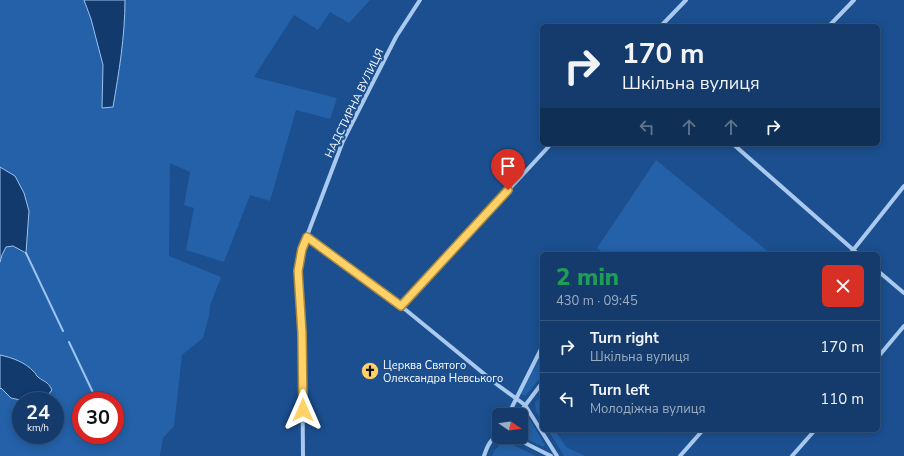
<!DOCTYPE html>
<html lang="en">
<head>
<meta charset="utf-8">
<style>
  :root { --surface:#143b6b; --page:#1d4271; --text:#f1f3f6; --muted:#9dadc1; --line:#33557e }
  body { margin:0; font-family:"Nunito Sans",sans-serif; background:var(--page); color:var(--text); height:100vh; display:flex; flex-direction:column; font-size:15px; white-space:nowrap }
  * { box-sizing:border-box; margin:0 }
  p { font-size:13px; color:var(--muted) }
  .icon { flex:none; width:22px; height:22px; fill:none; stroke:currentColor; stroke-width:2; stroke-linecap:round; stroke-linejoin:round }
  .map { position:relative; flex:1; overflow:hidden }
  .side { position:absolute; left:540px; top:252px; width:340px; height:180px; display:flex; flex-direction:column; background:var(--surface); border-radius:6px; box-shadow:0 2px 10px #0003,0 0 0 1px var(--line) }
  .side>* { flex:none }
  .guide { position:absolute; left:540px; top:24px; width:340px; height:122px; border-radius:6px; box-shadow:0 2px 10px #0003,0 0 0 1px var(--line); background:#143b6b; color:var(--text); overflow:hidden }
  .needle { width:26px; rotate:103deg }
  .tools { position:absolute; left:492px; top:408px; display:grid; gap:8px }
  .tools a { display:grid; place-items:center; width:36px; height:36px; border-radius:6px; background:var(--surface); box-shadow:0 2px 10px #0003,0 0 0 1px var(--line); font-size:20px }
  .speed { position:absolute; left:12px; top:392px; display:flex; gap:8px; font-size:20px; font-weight:700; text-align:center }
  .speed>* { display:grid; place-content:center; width:52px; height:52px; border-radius:50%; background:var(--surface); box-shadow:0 2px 10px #0003,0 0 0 1px var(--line); line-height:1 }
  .speed small { font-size:10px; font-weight:400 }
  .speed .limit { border:6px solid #d22; background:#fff; color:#111 }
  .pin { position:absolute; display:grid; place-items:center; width:34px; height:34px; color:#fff; margin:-41px -17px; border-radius:50% 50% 50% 0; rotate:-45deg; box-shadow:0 0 4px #0007 }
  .pin .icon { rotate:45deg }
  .me { position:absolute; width:44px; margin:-22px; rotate:0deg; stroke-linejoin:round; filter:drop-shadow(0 0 3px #0008) }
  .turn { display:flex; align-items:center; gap:14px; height:84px; padding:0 16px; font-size:18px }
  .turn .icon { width:52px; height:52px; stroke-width:2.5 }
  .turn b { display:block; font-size:28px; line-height:34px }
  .lanes { display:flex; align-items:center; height:38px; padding:0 16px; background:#0003; justify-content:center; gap:20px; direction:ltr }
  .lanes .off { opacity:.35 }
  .round { display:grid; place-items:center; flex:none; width:42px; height:42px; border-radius:6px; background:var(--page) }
  .head { display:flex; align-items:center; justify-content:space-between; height:68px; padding:0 16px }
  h1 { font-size:24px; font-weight:800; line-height:30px; color:#1e9e55 }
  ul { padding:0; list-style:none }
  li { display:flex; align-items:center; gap:12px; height:52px; padding:0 16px; border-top:1px solid var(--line) }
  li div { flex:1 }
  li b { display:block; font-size:15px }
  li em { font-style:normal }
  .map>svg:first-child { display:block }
  .green { fill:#2461a8; fill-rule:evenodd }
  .water { fill:#123a6d; stroke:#9cc4f0 }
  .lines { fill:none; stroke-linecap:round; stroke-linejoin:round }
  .stream { stroke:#9cc4f0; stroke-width:2 }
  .minor { stroke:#a9c9ee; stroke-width:4 }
  .route-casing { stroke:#a68842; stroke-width:10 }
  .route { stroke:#ffd166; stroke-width:7 }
  .labels { text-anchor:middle; stroke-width:4; stroke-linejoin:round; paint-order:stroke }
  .street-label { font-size:11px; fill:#fff; stroke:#1b4f8f }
  .poi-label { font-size:11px; fill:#fff; stroke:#1b4f8f; text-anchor:start }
</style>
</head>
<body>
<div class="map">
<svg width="904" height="456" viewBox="0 0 904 456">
  <rect width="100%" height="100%" fill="#1b4f8f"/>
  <!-- green -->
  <path class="green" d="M0,0H84L91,19L103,65V108L113,107C119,72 125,36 125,0H370L349,23L330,12L318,30L294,15L254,77L337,98L330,119L296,110L270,201L250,195L224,262L186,250L194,208L184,205L190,172L170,163L169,256L221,277L210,306L209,316L203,338L182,355L174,426L163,438L160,455L159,456H0V389L1,388L11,398L37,394L43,396L49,384L38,377L34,372L12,358L0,355ZM21,401H55V435H21ZM81,401H115V435H81Z
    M656,160L771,254H606L597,248Z
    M542,354V376L525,396L521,394Z
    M542,394V421L536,411L535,403Z
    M522,415H527L545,445L543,447L521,436Z
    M548,430H555L566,447L585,456H564Z
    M507,442L536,456H492L494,451L501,443Z"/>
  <!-- water -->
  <path class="water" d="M84,0H125C125,36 119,72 113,107L102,108L103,65L91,19Z
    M0,167L15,176L24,193L29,211L26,253L13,246L6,247L2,255L0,262Z
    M0,355C13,358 25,362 34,372C36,373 36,376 38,377C45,383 47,380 52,390L47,396H43L37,394L25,401L11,398L1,388L0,389Z"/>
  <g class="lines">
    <!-- stream -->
    <path class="stream" d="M26,253L63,331
      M69,342L97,401"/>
    <!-- minor -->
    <path class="minor" d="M661,26L686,0
      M829,26L854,0
      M733,144L858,254
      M307,237L401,306L499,386L525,405L557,456
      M850,254L904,186
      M878,271L904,293
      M401,306L551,144
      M878,357L904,326
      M508,415L542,347
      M518,415L542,383
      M513,437L551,456
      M303,456L302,333L298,271L302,249L343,141L396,37L420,0
      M484,456C487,447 490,439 499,435
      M680,456L703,430
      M792,456L815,430"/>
  </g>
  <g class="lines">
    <defs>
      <path id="route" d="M303,410L302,333L298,271L302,249L307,237L401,306L508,190"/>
    </defs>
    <!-- route casing -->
    <use href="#route" class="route-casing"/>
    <!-- route -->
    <use href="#route" class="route"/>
  </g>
  <!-- icons -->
  <defs>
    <symbol id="church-disc" viewBox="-11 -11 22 22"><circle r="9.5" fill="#ffd166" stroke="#1b4f8f"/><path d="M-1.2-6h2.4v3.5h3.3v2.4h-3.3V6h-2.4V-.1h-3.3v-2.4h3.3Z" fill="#111"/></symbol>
  </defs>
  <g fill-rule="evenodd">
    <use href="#church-disc" x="360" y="361" width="20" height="20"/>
  </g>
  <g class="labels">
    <!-- street labels -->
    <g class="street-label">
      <text transform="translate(354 103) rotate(-64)" y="4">НАДСТИРНА ВУЛИЦЯ</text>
    </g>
    <!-- poi labels -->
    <g class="poi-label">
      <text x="383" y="369">Церква Святого<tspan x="383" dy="13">Олександра Невського</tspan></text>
    </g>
  </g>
</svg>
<div class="tools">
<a><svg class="needle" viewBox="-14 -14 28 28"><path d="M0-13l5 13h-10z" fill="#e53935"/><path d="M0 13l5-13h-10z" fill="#9dadc1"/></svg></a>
</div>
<div class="speed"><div>24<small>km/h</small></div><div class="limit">30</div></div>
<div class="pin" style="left:508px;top:190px;background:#d93025"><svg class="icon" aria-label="arrive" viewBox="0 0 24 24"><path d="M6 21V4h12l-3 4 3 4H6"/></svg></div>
<svg class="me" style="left:303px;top:410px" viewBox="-20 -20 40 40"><path d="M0-17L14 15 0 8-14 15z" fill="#ffd166" stroke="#fff" stroke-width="4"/></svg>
<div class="guide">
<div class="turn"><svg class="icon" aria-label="right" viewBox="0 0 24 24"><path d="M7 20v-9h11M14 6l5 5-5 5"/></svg><div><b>170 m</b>Шкільна вулиця</div></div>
<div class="lanes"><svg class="icon off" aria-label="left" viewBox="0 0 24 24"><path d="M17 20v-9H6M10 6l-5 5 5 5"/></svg><svg class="icon off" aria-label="ahead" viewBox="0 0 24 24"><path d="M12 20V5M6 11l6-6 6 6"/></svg><svg class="icon off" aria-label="ahead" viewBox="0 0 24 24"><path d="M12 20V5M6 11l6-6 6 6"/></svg><svg class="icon" aria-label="right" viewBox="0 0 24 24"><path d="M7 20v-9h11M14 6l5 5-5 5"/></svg></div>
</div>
<section class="side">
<div class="head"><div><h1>2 min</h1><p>430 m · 09:45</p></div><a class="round" style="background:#d93025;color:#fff"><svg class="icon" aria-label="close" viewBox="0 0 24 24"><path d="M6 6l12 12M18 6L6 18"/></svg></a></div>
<ul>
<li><svg class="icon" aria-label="right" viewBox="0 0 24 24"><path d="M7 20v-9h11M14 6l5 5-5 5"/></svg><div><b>Turn right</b><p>Шкільна вулиця</p></div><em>170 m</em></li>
<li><svg class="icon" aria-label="left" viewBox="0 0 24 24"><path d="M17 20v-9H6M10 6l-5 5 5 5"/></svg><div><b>Turn left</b><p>Молодіжна вулиця</p></div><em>110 m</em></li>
</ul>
</section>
</div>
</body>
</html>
